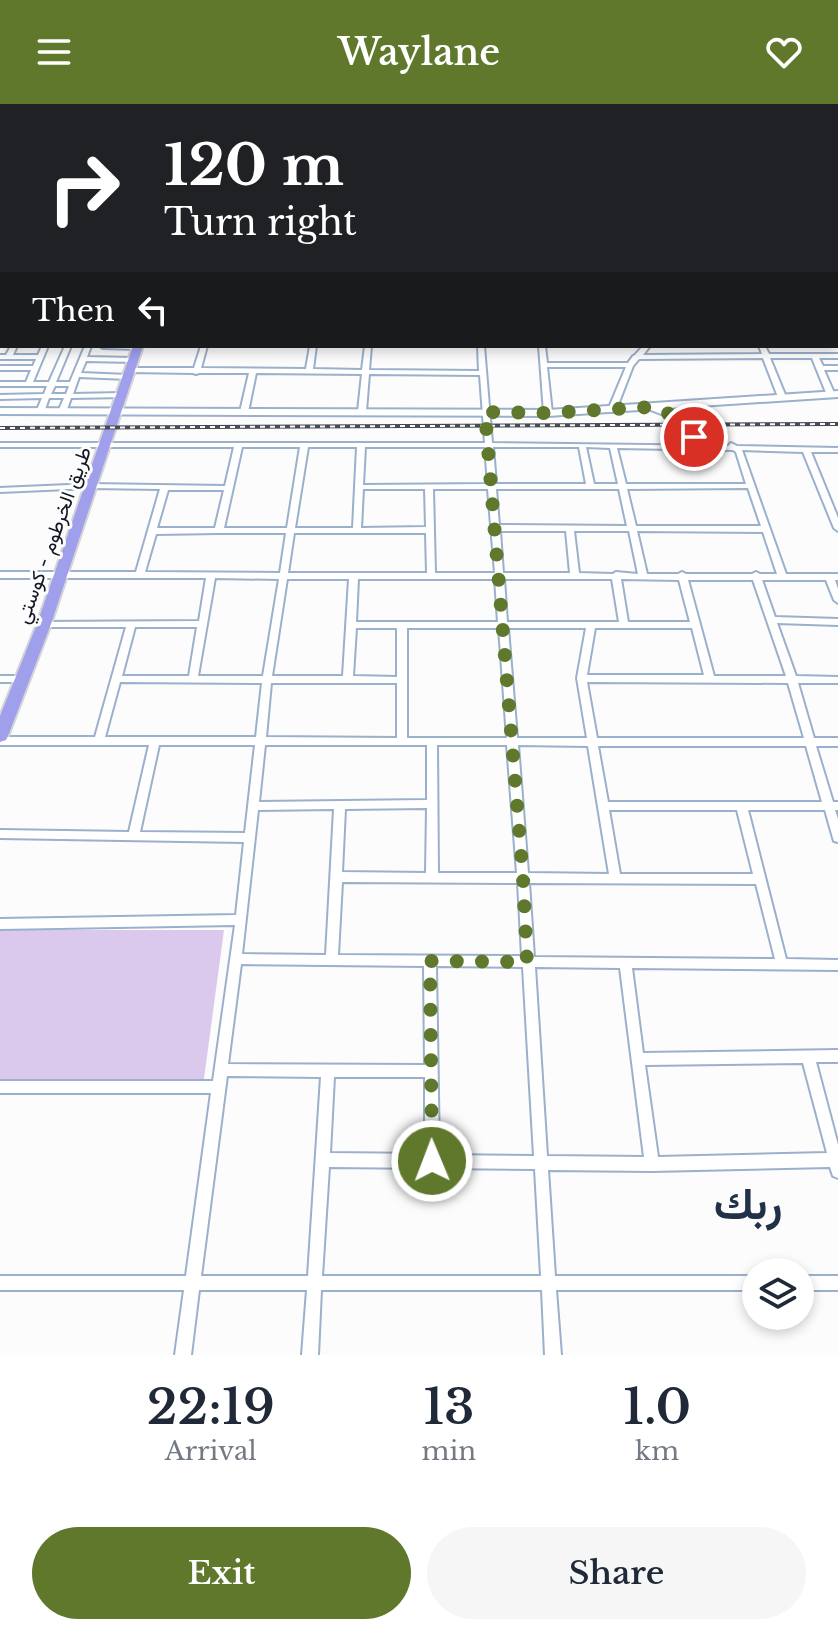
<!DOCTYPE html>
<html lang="en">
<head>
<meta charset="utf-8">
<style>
  :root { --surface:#fff; --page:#f6f6f7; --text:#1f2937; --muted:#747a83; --accent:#5f782b }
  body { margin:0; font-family:"Libre Baskerville",Vazirmatn,serif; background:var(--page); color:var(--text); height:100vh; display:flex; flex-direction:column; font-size:30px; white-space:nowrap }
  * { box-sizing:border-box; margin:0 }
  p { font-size:26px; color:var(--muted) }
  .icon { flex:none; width:44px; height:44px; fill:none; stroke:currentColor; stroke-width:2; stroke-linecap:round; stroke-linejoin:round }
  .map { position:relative; height:1251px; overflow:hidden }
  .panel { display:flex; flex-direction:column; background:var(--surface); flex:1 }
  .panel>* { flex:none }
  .banner { position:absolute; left:0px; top:0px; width:838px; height:244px; box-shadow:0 4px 12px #0003; background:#202124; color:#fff; overflow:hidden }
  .tools { position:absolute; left:742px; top:1154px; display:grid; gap:16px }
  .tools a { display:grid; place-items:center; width:72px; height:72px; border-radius:50%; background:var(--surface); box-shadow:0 4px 12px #0003; font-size:40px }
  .pin { position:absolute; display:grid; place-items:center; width:68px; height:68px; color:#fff; margin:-34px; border:4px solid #fff; border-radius:50%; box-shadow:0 2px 8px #0007 }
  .me { position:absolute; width:88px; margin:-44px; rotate:359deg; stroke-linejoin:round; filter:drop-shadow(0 0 6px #0008) }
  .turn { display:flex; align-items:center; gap:28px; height:168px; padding:0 32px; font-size:36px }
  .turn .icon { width:104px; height:104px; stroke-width:2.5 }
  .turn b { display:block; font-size:56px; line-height:68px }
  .then { display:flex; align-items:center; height:76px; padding:0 32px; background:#0003; gap:16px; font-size:30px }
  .eta { display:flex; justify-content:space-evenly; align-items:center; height:136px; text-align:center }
  .eta b { font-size:48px; font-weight:600; line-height:56px }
  .cta { display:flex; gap:16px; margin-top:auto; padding:16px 32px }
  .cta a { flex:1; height:92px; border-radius:48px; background:var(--accent); color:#fff; font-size:32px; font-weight:600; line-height:92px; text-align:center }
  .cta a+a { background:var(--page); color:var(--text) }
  header { display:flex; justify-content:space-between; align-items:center; height:104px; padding:0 32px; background:var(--accent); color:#fff; font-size:36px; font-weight:600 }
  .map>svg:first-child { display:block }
  .green { fill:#dbc8ed }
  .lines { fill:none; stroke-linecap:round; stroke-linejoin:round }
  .minor-casing { stroke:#9bb0cb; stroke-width:4 }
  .tertiary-casing { stroke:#9bb0cb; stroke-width:4 }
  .trunk-casing { stroke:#d4d5d7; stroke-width:4 }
  .minor { fill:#fff; fill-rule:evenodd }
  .tertiary { fill:#fff; fill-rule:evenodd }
  .trunk { fill:#9f9fec; fill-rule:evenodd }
  .rail-casing { stroke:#464b53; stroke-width:4 }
  .rail { stroke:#fcfcfc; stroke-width:2; stroke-dasharray:5; stroke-linecap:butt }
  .route { stroke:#5f782b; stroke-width:14; stroke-dasharray:0 25.2 }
  .labels { text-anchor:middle; stroke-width:6; stroke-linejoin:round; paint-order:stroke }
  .street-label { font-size:20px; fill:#111822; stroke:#fcfcfc }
  .near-town-label { font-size:44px; font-weight:bold; fill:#213148; stroke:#fcfcfc }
</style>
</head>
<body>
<header><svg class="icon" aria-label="menu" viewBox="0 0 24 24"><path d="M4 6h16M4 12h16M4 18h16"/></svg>Waylane<svg class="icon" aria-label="heart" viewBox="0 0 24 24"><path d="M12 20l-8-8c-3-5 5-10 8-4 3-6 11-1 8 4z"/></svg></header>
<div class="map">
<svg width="838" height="1251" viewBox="0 0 838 1251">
  <rect width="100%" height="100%" fill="#fcfcfc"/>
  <!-- green -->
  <path class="green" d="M0,826H224L203,982H0Z"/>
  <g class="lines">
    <defs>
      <path id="minor" d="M84,0H89L88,2H83Z
        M123,0H127L126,2H122Z
        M163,0H167L166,2H162Z
        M261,0H265V2H261Z
        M303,0H307L306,2H302Z
        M340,0H344V2H340Z
        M382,0H386V2H382Z
        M461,0H465V2H461Z
        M500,0H504V2H500Z
        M585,0H589V2H585Z
        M645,0H649V2H645Z
        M681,0H685L686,2H682Z
        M774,0H778L779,2H775Z
        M0,7H2V9H0Z
        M836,10H838V12H836Z
        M0,21H2V25H0Z
        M836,26L838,27V33L836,32Z
        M0,38H2V42H0Z
        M836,39H838V43H836Z
        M0,54H2V58H0Z
        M836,55H838V59H836Z
        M2,71V77L0,78V72Z
        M0,90H2V94H0Z
        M836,99L838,100V107L836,106Z
        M0,109H2V113H0Z
        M836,116H838V120H836Z
        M836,124L838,125V129L836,128Z
        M0,131H2V135H0Z
        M0,151H2V155H0Z
        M836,160H838V164H836Z
        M0,188H2V192H0Z
        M0,198H2V202H0Z
        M2,209V216L0,217V210Z
        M836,211L838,212V219L836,218Z
        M0,224H2V228H0Z
        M836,224H838V228H836Z
        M0,233H2V237H0Z
        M11,242H17L13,251H38L42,242H48L33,278H49L65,242H71L56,278H70L85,242H91L87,253L133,254L136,256L133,258L86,257L81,269L128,271L132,273L128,275L79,273L73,290L122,289H125V293L71,294L66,308L62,310L58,308L64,294H49L44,308L40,310L36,308L42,294L0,295V291L44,290L47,282H0V278H26L31,266H0V262H33L36,255H0V251H6ZM55,282H69L66,290H51Z
        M100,242H141V243L138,245L103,244Z
        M201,242H207L201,264L306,265L310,242H316L313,265L362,266L365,242H371L369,266L479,267L478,242H484L492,339L728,342L731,339L737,342L838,344V348H811L838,414V427L834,424L803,348L742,346L786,470H838V476H835L838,485V499L834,496L826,476H762L775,513L838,515V521L777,519L796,572L838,573V579H798L814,634H838V642H816L833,698H838V706H835L838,715V738L834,737L833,734L825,706H748L786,855L838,856V866L632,864L643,949L838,946V958H816L838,1041V1074L833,1072L830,1063L652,1067L548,1066L555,1172H756V1186H556L561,1251H545L542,1186H321L318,1251H302L307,1186H199L191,1251H175L184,1186H0V1172H186L211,989H0V977H213L235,821L0,825V815L236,811L244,738L0,734V726L129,728L149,641H0V633H95L126,523H44L41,522L39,520L41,518L199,517L206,474H0V468H136L160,385L91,384L0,388V384L91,380L225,382L234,343H0V339H485L480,271L369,270L366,307L362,309L358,307L362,270L256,269L248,308L244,310L240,308L249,269H199L196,270L193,269L130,268L126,266L130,264H194ZM242,343H300L287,424H224ZM308,343H357L353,424H295ZM365,343H485L488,380L363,381ZM493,343H579L586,380H496ZM586,343L610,344L618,380H594ZM617,344L733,346L736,348L746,380H626ZM748,384L761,422H636L627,385ZM363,385H425L426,423L361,424ZM433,385H488L495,469H435ZM496,385H619L627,422L499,421ZM168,386H224L215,424H157ZM500,427H566L570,469H503ZM574,427H629L638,470L616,468L613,470L579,469ZM637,427L763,428L777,470H760L756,468L752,470H686L682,468L678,470H647ZM218,429H286L280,469L145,468L156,430ZM294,429H426L427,469H288ZM215,474L279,475L263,572H198ZM287,475H349L343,572H272ZM358,475H495L498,518H356ZM504,475H612L619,518H507ZM621,475L679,476L690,518H628ZM688,476H753L786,572H714ZM135,523H197L189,572H122ZM356,524H397V573L353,572ZM407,524H499L507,634H407ZM508,524H586L577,574L587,634H517ZM595,524H692L704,571H587ZM120,578L262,579L256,633H105ZM587,578L788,579L804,634H597ZM271,579H397V634L266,633ZM159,641H255L245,729L140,728ZM265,641H427V696L259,698ZM437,641H507L517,769H438ZM518,641L588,642L609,770L528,769ZM598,642H806L822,698H608ZM427,704L426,769L342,768L345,705ZM334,705L326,851L242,850L258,706ZM609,706H737L753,770H620ZM342,778L518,779L522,852L338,851ZM529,779L756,780L775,855L534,853ZM241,860L424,862L425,961L228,960ZM436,862L523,863L534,1052L439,1051ZM535,863L620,864L644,1053L547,1052ZM803,959L827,1049L658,1053L645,961ZM227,972L321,973L308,1172H201ZM334,973H425V1050L330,1049ZM329,1063L535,1065L541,1172H322Z
        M539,242H545L547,259H628L633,252L635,251L643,242H650L643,251L762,250L759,242H765L769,250H838V254H819L823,262H838V266H824L835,291L831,293L827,291L812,254H770L786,293L782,295L778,293L763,254L639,255L633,262L616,306L612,308L608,306L626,263H547L552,309L548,311L544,309Z
        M648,301H654L683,312L697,331L720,338L716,340L691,335L677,316L648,305Z
        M0,572H22L27,575L22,578H0Z
        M800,1172H838V1186H800Z"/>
      <path id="tertiary" d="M838,287V293L548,312L0,310V304L548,306Z"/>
      <path id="trunk" d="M217,0H225V2H217Z
        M133,242H143L51,520L8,632L6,636L0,638V612L37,520Z"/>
    </defs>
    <!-- minor casing -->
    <use href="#minor" class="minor-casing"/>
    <!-- tertiary casing -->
    <use href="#tertiary" class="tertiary-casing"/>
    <!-- trunk casing -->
    <use href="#trunk" class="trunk-casing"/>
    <!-- minor -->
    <use href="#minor" class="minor"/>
    <!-- tertiary -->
    <use href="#tertiary" class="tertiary"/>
    <!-- trunk -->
    <use href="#trunk" class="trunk"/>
    <defs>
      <path id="rail" d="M0,324L838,320"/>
    </defs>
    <!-- rail casing -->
    <use href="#rail" class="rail-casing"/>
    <!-- rail -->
    <use href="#rail" class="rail"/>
  </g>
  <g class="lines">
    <!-- route -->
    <path class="route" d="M432,1057L430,857L527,858L523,774L485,308L548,309L651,303L680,314L694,333"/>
  </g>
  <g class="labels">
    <!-- street labels -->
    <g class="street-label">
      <text transform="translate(53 431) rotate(-70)" y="7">طريق الخرطوم - كوستي</text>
    </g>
    <!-- near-town labels -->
    <g class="near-town-label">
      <text x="748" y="1115">ربك</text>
    </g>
  </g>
</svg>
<div class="tools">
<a><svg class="icon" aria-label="layers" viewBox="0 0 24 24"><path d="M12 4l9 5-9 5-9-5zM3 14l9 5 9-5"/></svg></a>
</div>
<div class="pin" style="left:694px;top:333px;background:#d93025"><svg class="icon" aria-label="arrive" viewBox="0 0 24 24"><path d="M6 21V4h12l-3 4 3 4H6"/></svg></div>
<svg class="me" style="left:432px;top:1057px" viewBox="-20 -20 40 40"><circle r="17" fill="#5f782b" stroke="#fff" stroke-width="3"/><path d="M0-11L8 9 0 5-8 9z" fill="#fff"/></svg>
<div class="banner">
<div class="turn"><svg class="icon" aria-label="right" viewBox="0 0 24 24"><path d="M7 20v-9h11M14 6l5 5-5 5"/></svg><div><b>120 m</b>Turn right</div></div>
<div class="then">Then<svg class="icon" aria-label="left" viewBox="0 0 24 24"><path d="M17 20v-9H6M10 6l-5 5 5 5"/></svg></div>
</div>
</div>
<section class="panel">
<div class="eta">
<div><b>22:19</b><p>Arrival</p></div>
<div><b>13</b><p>min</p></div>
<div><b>1.0</b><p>km</p></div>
</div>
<div class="cta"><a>Exit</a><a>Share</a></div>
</section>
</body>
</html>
